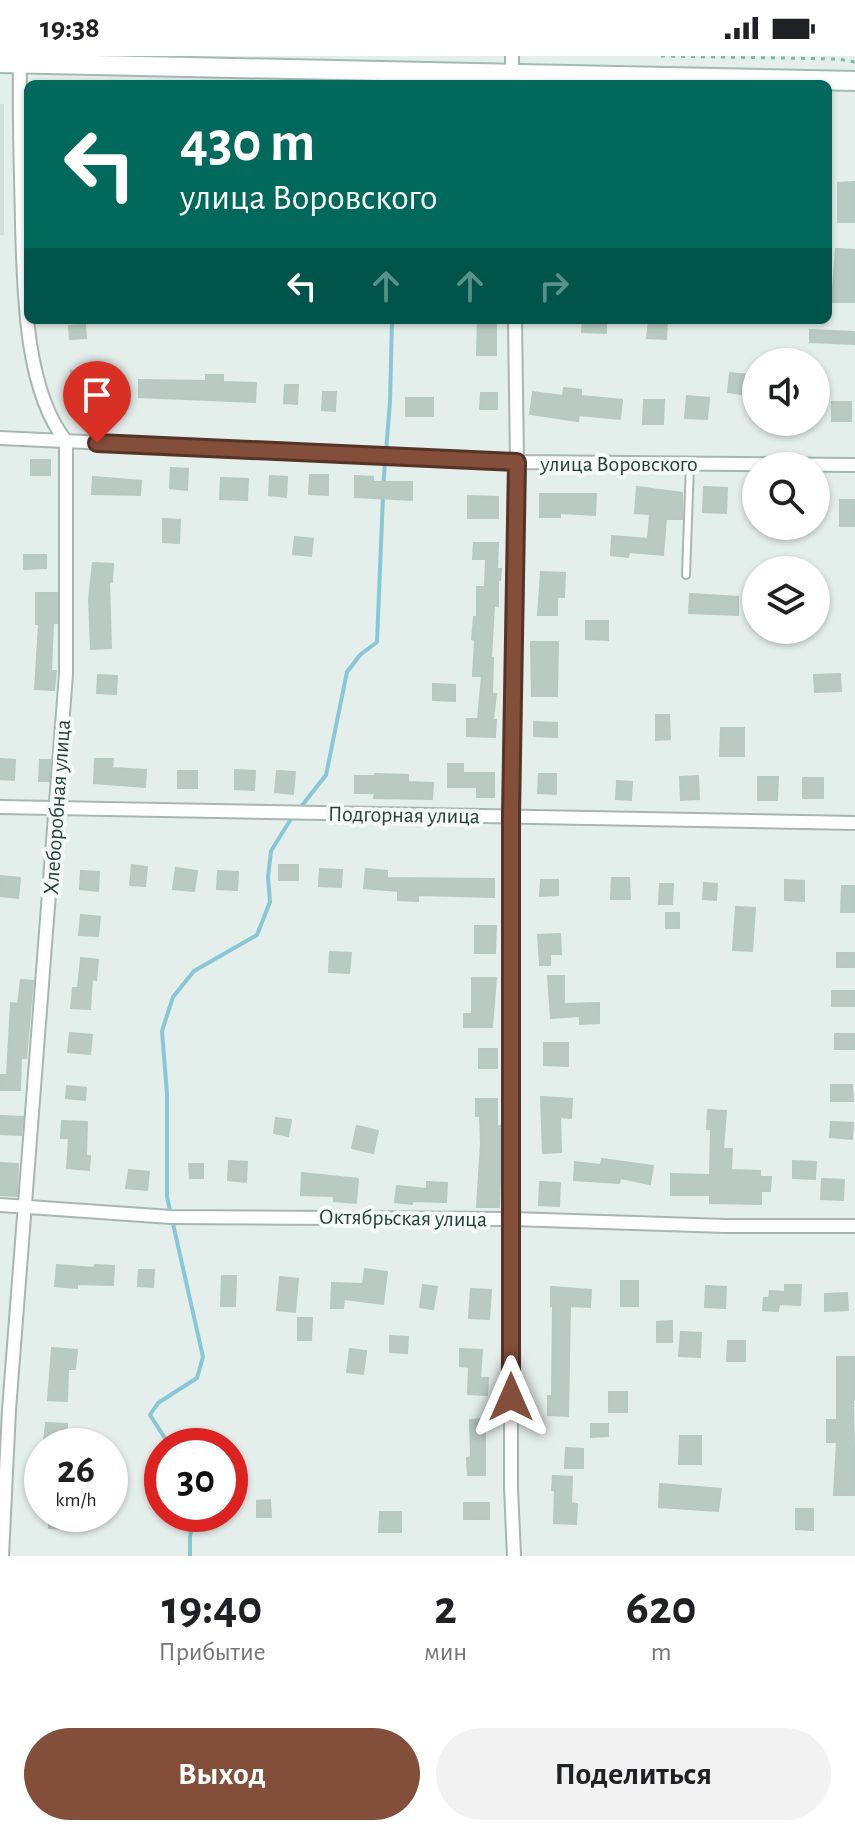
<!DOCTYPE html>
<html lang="ru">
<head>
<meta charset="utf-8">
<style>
  :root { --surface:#fff; --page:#f2f2f2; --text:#202124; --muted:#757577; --accent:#834e3a }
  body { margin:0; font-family:"Alegreya Sans",sans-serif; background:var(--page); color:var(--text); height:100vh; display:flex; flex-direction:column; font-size:30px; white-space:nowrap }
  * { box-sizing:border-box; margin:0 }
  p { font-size:26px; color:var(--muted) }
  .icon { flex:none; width:44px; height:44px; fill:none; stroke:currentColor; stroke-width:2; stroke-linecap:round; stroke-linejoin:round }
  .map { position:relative; height:1500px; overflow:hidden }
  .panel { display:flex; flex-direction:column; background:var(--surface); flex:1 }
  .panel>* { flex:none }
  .hud { position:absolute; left:24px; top:24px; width:808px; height:244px; border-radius:12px; box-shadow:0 2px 6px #0004; background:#00695c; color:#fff; overflow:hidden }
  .buttons { position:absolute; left:742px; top:292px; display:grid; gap:16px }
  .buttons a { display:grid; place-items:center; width:88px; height:88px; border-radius:50%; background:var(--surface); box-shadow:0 2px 6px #0004; font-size:40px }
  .speed { position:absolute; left:24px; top:1372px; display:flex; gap:16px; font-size:40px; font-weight:700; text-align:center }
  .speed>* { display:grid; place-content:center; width:104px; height:104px; border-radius:50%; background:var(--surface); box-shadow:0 2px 6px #0004; line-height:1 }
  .speed small { font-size:20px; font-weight:400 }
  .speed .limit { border:12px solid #d22; background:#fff; color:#111 }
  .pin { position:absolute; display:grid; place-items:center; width:68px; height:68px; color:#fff; margin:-82px -34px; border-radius:50% 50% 50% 0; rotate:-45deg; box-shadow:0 0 8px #0007 }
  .pin .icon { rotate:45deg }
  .me { position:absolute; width:88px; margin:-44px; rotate:0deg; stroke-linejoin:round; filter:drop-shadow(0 0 6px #0008) }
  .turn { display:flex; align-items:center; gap:28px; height:168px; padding:0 24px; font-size:36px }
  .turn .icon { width:104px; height:104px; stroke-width:2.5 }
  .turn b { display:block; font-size:56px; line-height:68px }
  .lanes { display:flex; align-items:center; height:76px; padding:0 24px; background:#0003; justify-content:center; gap:40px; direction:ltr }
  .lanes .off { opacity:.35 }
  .eta { display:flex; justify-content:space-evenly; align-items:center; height:136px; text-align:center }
  .eta b { font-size:48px; font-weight:600; line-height:56px }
  .button { display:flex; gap:16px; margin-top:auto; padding:16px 24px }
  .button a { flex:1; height:92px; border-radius:48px; background:var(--accent); color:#fff; font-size:32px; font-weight:600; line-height:92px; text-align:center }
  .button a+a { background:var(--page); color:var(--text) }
  .status { display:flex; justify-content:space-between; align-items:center; height:56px; padding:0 40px; background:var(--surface); direction:ltr }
  .status svg { height:22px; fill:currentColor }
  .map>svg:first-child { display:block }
  .built { fill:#d2ded9 }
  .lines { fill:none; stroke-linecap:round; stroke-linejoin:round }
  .stream { stroke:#89c7d7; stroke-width:4 }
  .building { fill:#b9cac3; stroke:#b6c9c2; stroke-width:2 }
  .lane-casing { stroke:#a6b7b2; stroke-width:10 }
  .street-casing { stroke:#a6b7b2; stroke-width:16 }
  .secondary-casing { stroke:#a1bbb3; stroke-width:22 }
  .path { stroke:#82b4a7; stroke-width:3; stroke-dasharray:4 6; stroke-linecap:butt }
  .lane { stroke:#fff; stroke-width:6 }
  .street { stroke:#fff; stroke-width:12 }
  .secondary { stroke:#fff; stroke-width:18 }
  .route-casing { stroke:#553326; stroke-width:20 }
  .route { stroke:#834e3a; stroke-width:14 }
  .labels { text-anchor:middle; stroke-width:8; stroke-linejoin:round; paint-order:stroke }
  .street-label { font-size:22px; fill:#22423b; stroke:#f5faf8 }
</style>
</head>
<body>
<div class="status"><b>19:38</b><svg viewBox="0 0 49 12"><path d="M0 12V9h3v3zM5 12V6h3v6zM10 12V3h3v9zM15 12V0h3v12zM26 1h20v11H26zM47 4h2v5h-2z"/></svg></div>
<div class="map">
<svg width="855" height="1500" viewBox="0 0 855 1500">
  <rect width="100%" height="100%" fill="#e4eeea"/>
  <!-- built -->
  <path class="built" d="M0,48H4V179H0Z"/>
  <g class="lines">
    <!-- stream -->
    <path class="stream" d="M383,432L390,346L392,264
      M300,752L326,719L347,616L360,599L377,586L383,440
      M170,1390L150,1359L158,1347L197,1322L203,1301L167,1141V1038L162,975L173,941L194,915L257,879L270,846L268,821L271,795L294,758
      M190,1500V1481L194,1458"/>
  </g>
  <!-- building -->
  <path class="building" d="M855,126V166H838V127Z
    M836,193L855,194V246H832Z
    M478,264H496V299H477Z
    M583,264H606V277L582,276Z
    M649,264L667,266L666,283L647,282Z
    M85,269L86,282L70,283L69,270Z
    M810,274L855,276V288L810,286Z
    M90,314V324L114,323L115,340L71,342V315Z
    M730,317L750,319L748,339L728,336Z
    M206,319H223V326L256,327L255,346L139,341V324L206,325Z
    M285,329H298L297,348L284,347Z
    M564,332L581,334V340L622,344L620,363L579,359L578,365L530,358L533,336L563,340Z
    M323,336H336L335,355L322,354Z
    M481,337H497V353H480Z
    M687,340L709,342L707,363L685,362Z
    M406,342H433V360H406Z
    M644,344H664L663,368H643Z
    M832,346H851V365H832Z
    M31,404H50V419H31Z
    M171,412L188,413L187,434L170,432Z
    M310,419H328V439L309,438Z
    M270,420L287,421L286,441L269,439Z
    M355,420L373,421V426H412V444L355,441Z
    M93,421L141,425L140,439L92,438Z
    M221,422L248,423L247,444L220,443Z
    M637,431L682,437V463H666L663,499L629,496L628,501L611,499L612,480L648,483L650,458L635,457Z
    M704,431L727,432L726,457L703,456Z
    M540,438H596L595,459L560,457V461H540Z
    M468,440L498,441V462H468Z
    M840,444H855V470H840Z
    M163,463L180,464L179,487L163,486Z
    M295,481L313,483L311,500L293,498Z
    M474,487H498L497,513H501L500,524H498V550H494L491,602H493L492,638H496L493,664H496L495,681L467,680V663H478L482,620H473L475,584L472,583L474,561H477V531H485L486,503H473Z
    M24,499H46V512L24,513Z
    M93,507L113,508L112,526L109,525L111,592L91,593L89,543Z
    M541,516L565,517L564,541H557V559H538Z
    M36,537H57V567H53L51,615H56L54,634L35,633L39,568H36Z
    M690,538L738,541V559L689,557Z
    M586,565H608V584L586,583Z
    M531,586H558L557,640H532Z
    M840,618L841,635L815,636L814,619Z
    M98,619L117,620L116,638L97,637Z
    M433,628L455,629V645L433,644Z
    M656,659H669L670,683L656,684Z
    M534,666L557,667V681L534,680Z
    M721,672H744V700H720Z
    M0,703L15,704L14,724L0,723Z
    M95,703H113L112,712L146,714L145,731L94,727Z
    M40,704H50L49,725H39Z
    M448,708H463V717H494V741H477V731H448Z
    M235,714L255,715L254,734L235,733Z
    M178,715H197V732H178Z
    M277,715L295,716L293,738L275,736Z
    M375,718L408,719V726L433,727L432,743L374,742L375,737H355V720H375Z
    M539,718H556V738L538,737Z
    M698,720L699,743L681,744L680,721Z
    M758,721H778L777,744H758Z
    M803,722H823V742H803Z
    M617,725L632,726L631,744L616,743Z
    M132,809L147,811L145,830L130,829Z
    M279,809H298V824H279Z
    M176,812L197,815L194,835L173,833Z
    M320,813L342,814L341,831L319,830Z
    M366,813L387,815V822L494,823V841L418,839V845L398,844V835L364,832Z
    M81,815L99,816L98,835L80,833Z
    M218,815L238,816L237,834L217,833Z
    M1,820L20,822L18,842L0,840Z
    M612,822H629L630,843H611Z
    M541,824H558V839L540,840Z
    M785,824L804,825V845L785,844Z
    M704,827L717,828L716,844L703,843Z
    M660,828H673L672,848H659Z
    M842,830H855V856H841Z
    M736,851L755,852L752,895L733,894Z
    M666,857H679V872H666Z
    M81,859L100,861L98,880L79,879Z
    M475,870H496L495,897H475Z
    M560,878L561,898H550V909H540L538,879Z
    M330,896L351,897L349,917L329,916Z
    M837,897H855V911H837Z
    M81,902L98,904L96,924L92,923L90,953L71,952L73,932H78Z
    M548,920H564V948L599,947V967L580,968V960L551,962Z
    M472,922H496L492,971H464V958H472Z
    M21,924L33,925L26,1002H21L20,1034H0L1,1019H7L11,947L18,948Z
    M832,935H854V950H832Z
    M70,977L92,979L90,998L68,996Z
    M835,978H855V993H835Z
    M544,987H568V1010L544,1009Z
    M479,993H497V1012H479Z
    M831,1029H852L853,1045H831Z
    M67,1030L86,1032L85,1044L66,1042Z
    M541,1041L572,1043L571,1062L560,1061L561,1096L543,1097Z
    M476,1043H497V1070H502L499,1151H477L481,1087L480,1060H476Z
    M708,1054L726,1055L723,1093H732L731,1114L760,1115V1121H771L770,1135H761V1148L710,1147V1139H671V1118L710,1119L711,1073H707Z
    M0,1060L23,1061L21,1079L0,1078Z
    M276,1062L291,1064L288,1080L274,1077Z
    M62,1065L87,1066L86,1100H90L89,1114L67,1112L69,1082H61Z
    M831,1066L853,1067L852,1083L830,1081Z
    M357,1070L378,1075L373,1097L352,1092Z
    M602,1103L653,1110L650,1128L620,1122L619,1127L574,1124L575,1106L601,1109Z
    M229,1105L247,1106L246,1126L228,1124Z
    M793,1105L816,1106L815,1123L793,1122Z
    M0,1107L18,1108L17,1140L0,1139Z
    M189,1108H203V1122H190Z
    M129,1114L149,1116L147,1134L126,1132Z
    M302,1117L358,1123L356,1147L334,1145V1140L301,1139Z
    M822,1123L844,1124L843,1144L821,1143Z
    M427,1126L447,1127L446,1146L412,1145V1148L395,1146L397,1130L427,1133Z
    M540,1126L560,1127L559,1150L539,1149Z
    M57,1209L94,1212L95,1209L114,1210L113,1229L77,1228V1232L55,1230Z
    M365,1213L387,1216L383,1248L344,1243L343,1252H331L332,1227L363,1228Z
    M139,1214H154L153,1231L138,1230Z
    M222,1220H236L235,1250H221Z
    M280,1221L298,1223L295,1256L277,1254Z
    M621,1225H638V1250H621Z
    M423,1229L437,1231L433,1253L420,1251Z
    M785,1229H801L800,1249L779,1248L778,1255L763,1254L764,1242H769L770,1235L785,1236Z
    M706,1230L726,1231L725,1252L705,1251Z
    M551,1231L591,1234L590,1251L570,1250L568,1360L548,1359V1340H552L553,1250H551Z
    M471,1233L491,1234L489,1263L469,1262Z
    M847,1237L848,1254L825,1255V1238Z
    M298,1262H312L311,1284H298Z
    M672,1265V1286H657V1266Z
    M681,1276L701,1277L700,1301L679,1300Z
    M390,1280L408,1281L407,1297L390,1296Z
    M728,1285H745V1305H727Z
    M52,1292L77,1294L75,1313H68L67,1345L48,1344Z
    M350,1293L366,1295L363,1318L347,1316Z
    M460,1293L482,1294L480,1322H488L487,1339L468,1338L469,1311L460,1310Z
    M837,1301H855V1344H853L855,1439H834L837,1386H827V1364H837Z
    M609,1336H627V1356H609Z
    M485,1363V1419H468L467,1402L471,1401L470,1364Z
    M46,1367L67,1368L66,1387L44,1386Z
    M591,1368H608V1380L591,1381Z
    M680,1380H701V1408H679Z
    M566,1392L583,1393V1412H565Z
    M553,1420L572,1421L571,1447L577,1448L576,1468L554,1467L555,1434H552Z
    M660,1428L721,1433L718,1455L659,1451Z
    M270,1444L271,1461H257V1445Z
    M464,1447H489V1463H464Z
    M796,1453H813V1474L796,1473Z
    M380,1456H401V1476H379Z
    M49,1458H72V1473L49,1472Z"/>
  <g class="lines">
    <defs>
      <path id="lane" d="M686,519L690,408"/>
      <path id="street" d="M512,0V28
        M0,382L517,406L855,409
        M0,751L855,767
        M0,1149L171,1161L512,1163L726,1170H855
        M2,1500L9,1354L66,618V385C24,333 24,231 22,167C21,113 19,61 20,8
        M514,1500L511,1431V759L517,406L515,264"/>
      <path id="secondary" d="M0,7L855,25"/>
    </defs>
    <!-- lane casing -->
    <use href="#lane" class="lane-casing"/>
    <!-- street casing -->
    <use href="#street" class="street-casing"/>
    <!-- secondary casing -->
    <use href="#secondary" class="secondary-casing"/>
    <!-- path -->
    <path class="path" d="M661,0L838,3L855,6"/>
    <!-- lane -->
    <use href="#lane" class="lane"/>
    <!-- street -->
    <use href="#street" class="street"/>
    <!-- secondary -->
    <use href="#secondary" class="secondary"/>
  </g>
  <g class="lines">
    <defs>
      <path id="route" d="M97,387L517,406L511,759V1341"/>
    </defs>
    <!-- route casing -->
    <use href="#route" class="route-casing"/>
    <!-- route -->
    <use href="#route" class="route"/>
  </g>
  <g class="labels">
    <!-- street labels -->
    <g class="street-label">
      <text x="619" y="415">улица Воровского</text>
      <text transform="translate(56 751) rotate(-86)" y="8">Хлеборобная улица</text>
      <text transform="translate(404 758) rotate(1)" y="8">Подгорная улица</text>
      <text transform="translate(403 1161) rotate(1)" y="8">Октябрьская улица</text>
    </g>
  </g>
</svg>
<div class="buttons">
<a><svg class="icon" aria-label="sound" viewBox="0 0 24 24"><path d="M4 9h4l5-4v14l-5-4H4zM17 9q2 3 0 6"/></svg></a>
<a><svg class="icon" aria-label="search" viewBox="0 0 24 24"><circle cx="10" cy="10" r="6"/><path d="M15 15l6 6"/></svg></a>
<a><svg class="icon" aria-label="layers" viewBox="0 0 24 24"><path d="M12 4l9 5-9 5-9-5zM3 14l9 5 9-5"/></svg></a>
</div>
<div class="speed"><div>26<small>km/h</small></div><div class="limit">30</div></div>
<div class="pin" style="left:97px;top:387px;background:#d93025"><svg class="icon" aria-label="arrive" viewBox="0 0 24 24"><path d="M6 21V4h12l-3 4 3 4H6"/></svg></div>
<svg class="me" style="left:511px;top:1341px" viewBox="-20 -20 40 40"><path d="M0-17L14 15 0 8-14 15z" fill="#834e3a" stroke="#fff" stroke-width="4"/></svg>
<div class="hud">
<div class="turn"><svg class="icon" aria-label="left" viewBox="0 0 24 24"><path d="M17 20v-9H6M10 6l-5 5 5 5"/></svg><div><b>430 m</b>улица Воровского</div></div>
<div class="lanes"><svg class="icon" aria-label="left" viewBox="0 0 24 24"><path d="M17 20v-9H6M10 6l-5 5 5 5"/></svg><svg class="icon off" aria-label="ahead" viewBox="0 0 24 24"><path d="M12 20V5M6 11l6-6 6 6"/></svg><svg class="icon off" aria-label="ahead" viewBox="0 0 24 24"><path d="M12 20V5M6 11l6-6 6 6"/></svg><svg class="icon off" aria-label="right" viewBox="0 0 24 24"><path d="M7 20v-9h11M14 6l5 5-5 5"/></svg></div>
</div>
</div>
<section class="panel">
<div class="eta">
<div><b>19:40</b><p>Прибытие</p></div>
<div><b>2</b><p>мин</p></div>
<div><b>620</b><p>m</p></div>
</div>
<div class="button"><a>Выход</a><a>Поделиться</a></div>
</section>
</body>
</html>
